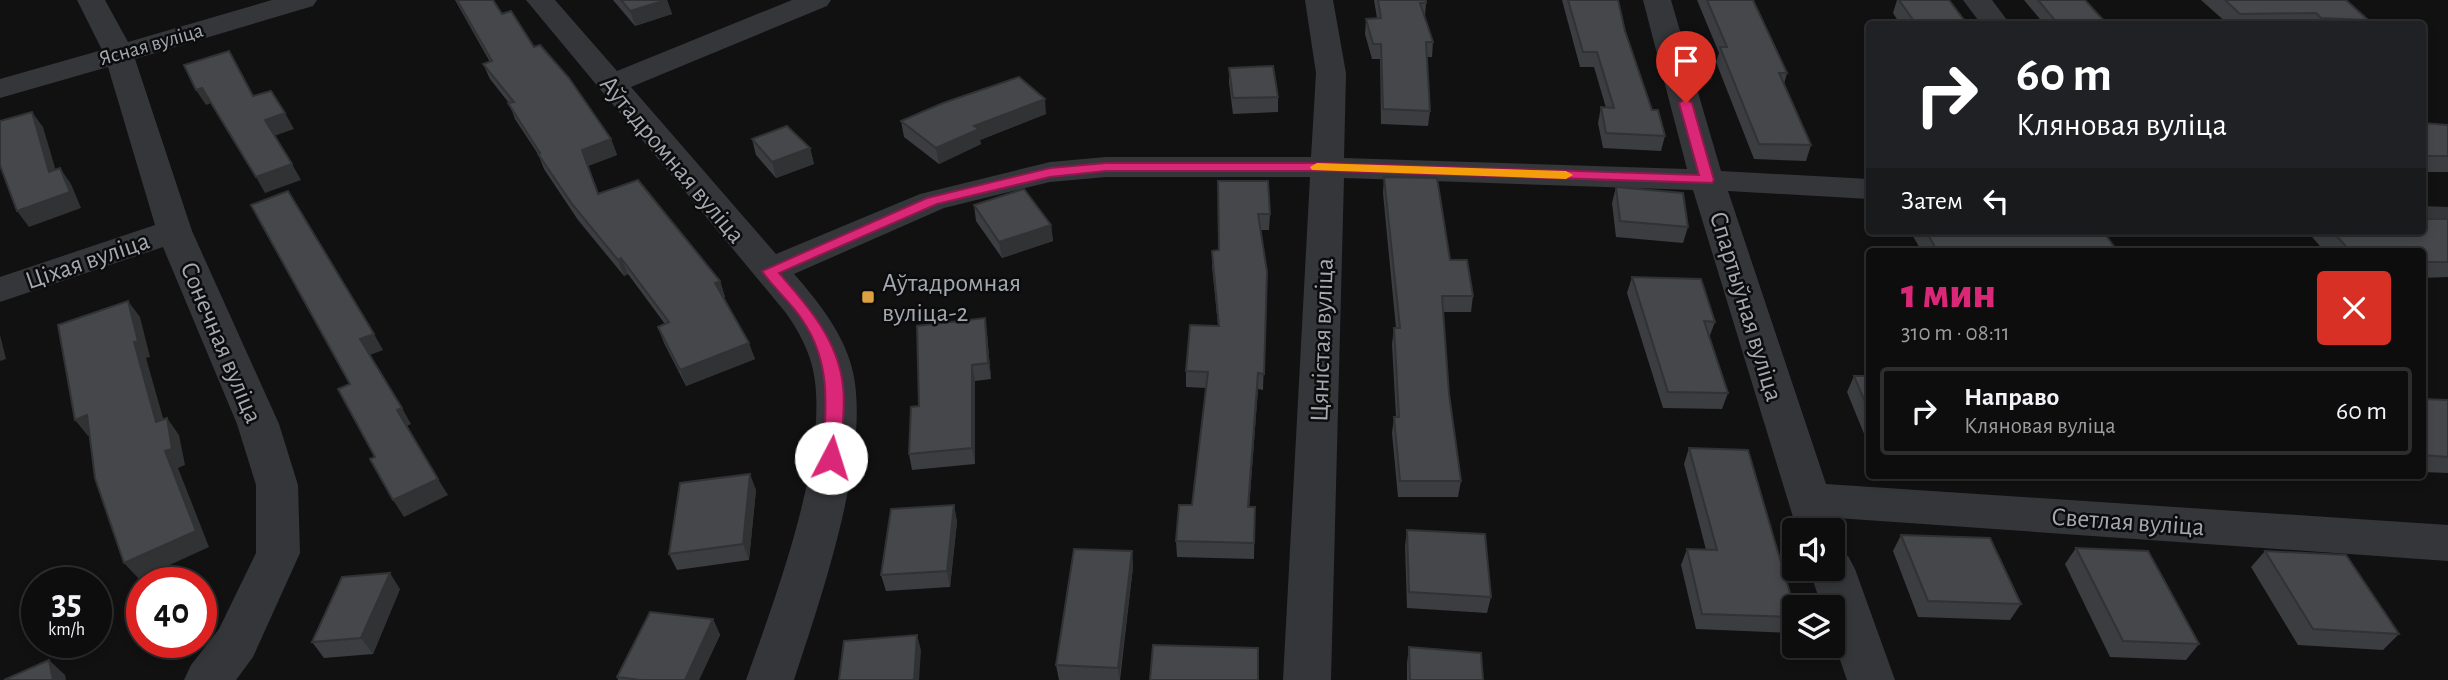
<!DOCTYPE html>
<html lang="ru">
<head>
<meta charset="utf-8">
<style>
  :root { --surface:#0d0d0e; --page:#161617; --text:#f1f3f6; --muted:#9a9c9e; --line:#2d2d2e; --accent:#db2777 }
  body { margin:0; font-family:"Alegreya Sans",sans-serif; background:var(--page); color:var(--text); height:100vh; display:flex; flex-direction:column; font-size:26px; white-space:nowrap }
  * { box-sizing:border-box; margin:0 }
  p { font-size:23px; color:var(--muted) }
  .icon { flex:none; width:38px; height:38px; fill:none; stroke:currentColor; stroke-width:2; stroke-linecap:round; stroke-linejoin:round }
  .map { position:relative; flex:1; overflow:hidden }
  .details { position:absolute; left:1866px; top:248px; width:560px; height:231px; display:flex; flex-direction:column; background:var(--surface); border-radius:7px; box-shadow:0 4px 10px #0003,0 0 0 2px var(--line) }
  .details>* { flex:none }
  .guide { position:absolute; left:1866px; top:21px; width:560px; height:214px; border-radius:7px; box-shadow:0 4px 10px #0003,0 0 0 2px var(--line); background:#202124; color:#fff; overflow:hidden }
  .buttons { position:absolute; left:1782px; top:518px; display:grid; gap:14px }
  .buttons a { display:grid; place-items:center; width:63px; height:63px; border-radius:7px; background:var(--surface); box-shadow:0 4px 10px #0003,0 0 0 2px var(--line); font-size:35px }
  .speed { position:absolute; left:21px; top:567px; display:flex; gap:14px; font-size:35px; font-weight:700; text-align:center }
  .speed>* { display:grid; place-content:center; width:91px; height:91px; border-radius:50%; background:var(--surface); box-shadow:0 4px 10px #0003,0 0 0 2px var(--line); line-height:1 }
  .speed small { font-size:18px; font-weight:400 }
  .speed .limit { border:10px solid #d22; background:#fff; color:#111 }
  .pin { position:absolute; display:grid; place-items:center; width:60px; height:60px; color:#fff; margin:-72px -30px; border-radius:50% 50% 50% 0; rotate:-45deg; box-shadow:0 0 7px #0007 }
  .pin .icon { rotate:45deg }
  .me { position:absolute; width:77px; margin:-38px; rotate:5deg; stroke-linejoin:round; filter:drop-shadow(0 0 5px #0008) }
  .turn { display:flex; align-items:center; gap:24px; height:147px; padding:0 35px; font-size:32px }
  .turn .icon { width:91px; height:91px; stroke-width:2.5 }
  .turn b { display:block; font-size:49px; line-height:60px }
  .then { display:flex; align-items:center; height:66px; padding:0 35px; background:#0003; gap:14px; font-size:26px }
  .round { display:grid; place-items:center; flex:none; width:74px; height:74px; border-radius:7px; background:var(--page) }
  .head { display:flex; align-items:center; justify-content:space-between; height:119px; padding:0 35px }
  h1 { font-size:42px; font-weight:800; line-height:52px; color:var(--accent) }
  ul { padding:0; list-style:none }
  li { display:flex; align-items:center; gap:21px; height:88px; margin:0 14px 10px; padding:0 21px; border:4px solid var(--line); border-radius:7px }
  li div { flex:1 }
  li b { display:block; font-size:26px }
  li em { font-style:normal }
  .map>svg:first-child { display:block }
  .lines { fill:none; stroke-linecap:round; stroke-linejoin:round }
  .minor { fill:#353639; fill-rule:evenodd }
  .wall { fill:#3b3d40 }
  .shaded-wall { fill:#303234 }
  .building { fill:#45474a; stroke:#303234; stroke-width:2 }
  .route { fill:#db2777; stroke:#8e194d; stroke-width:2 }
  .slow { fill:#f59e0b }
  .poi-dot { fill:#daa042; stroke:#0c0c0d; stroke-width:2.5 }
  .labels { text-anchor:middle; stroke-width:5; stroke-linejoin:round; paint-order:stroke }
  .far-street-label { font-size:21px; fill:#a4a9b1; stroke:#0c0c0d }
  .street-label { font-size:26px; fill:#a4a9b1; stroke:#0c0c0d }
  .poi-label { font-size:26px; fill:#a4a9b1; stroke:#0c0c0d; text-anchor:start }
</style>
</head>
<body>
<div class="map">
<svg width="2448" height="680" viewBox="0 0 2448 680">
  <rect width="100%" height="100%" fill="#111112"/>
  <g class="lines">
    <!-- minor -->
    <path class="minor" d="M77,0H105L128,42L272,0H317L313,6L135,59L192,231L279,424L298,485L300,553L253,657L236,680H184L191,665L219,629L256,553V485L237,424L163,247L0,302V277L155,225L108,67L0,98V79L102,50Z
      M526,0H555L617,71L792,0H831L827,6L631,87L776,254L920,194L1050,162L1106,157H1311L1316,73L1305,0H1333L1346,73L1344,158L1687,169L1643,0H1671L1721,171L1869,179V199L1728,191L1826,484L2448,525V561L1837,518L1841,530L1832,543V530H1797L1693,190L1344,178L1331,680H1283L1310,177H1106L1050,182L944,208L794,274C818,301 843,333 852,368C873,449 820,601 794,680H746C774,601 831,452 813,370C809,350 798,330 786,313Z
      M1963,0H1992L2010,24H1981Z
      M2422,206L2448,207V229L2422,228Z
      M1832,551L1848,556L1855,569L1895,680H1847L1832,637V607H1822L1809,569H1832Z"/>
  </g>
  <!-- wall -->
  <path class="wall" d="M455,0H493L502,14L534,47L611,139L617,155L588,166L599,194L720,281L725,297L723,298L755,359L686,386L664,343L658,327L665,324L628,274L624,276L578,220L544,169L538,154L515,119L509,103L490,79L483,64L490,62Z
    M613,0H667L672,14L635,26Z
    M1374,0H1426V3L1425,17L1433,42L1432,57H1427L1430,111L1428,126L1381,124L1380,59H1372L1365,34L1366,19L1377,18Z
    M1562,0H1618L1625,31L1652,110L1665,136L1661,151L1603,148L1598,123L1601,107L1606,108L1594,67H1580Z
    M1697,0H1753L1787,73L1784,84L1811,145L1806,161L1754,159L1716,62L1719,53Z
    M1897,0H1949L1967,24H1900L1893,13Z
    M2024,0H2085L2107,24H2044Z
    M2201,0H2346L2368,20L2364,24H2228Z
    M1229,68L1278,97V112L1233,114L1229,83Z
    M1046,114L980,140L981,144L939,164L904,137L901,121Z
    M2422,123L2448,125V172H2422Z
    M752,139L810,148L814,164L776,178L756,155Z
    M1384,177L1450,260L1473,296L1471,312H1443L1449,394L1461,481L1458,497H1398L1392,433L1394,417H1396L1392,344L1394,328H1396L1383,193Z
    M1218,181L1270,214L1269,230H1261L1267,272L1263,390L1258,389L1249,507H1255L1254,559L1177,557L1176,541L1192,505L1206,388L1186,387V371L1218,325L1212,267V251L1219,250Z
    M1616,187L1688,227L1683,243L1616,237L1612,203Z
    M974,205L1051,225L1053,241L1002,258L976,221Z
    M2448,219V277L2422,278V252H2325L2307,231H2422Z
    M1910,231H2103L2115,248L2112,252H1922Z
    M1632,277L1715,322L1709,338L1728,393L1722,409L1663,408L1627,293Z
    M985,318L987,334L991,379L975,381V464L912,470L909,454L919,406Z
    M1854,376H1869V446L1847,392Z
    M2422,398L2448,400V473L2422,472Z
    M1689,448L1794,607V625L1790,633L1696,629L1681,565L1687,549L1706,550L1684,464Z
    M756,490L749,560L677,570L669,554Z
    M954,505L957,522L950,587L886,591L881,575Z
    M1407,530L1491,597L1487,613L1407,608L1405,546Z
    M1901,535L2021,604L2010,620L1918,617L1893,551Z
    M2076,548L2199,644L2186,660L2110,657L2065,564Z
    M1132,551L1133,567L1120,680H1059L1056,665Z
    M2265,551L2399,634L2383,650L2298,645L2251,567Z
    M400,589L373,654L324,658L312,642Z
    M713,619L720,635L699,680H618L617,677Z
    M1409,647L1483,680H1407V663Z"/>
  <!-- shaded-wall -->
  <path class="shaded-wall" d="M667,0L672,14L635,26L630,11Z
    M202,88L211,103L206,105L196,90Z
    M1045,99L1046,114L980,140L981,144L939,164L936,148L974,126Z
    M32,112L43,127L61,188L49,172Z
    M285,113L294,129L274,136L265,120Z
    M611,139L617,155L588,166L582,150Z
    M810,148L814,164L776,178L772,162Z
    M292,164L301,180L265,193L256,177Z
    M60,168L71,184L81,208L29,227L17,211Z
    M1051,225L1053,241L1002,258L999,242Z
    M621,258L628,274L624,276L618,260Z
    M720,281L725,297L720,299L715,283Z
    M128,301L140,317L150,357L146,358L169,439L156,422L134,342Z
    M985,318L987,334L991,379L988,363Z
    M374,334L383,350L370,355L360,339Z
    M0,335L6,359L0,361Z
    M749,343L755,359L686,386L680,370Z
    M972,365L975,381V464L972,448Z
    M1258,373V389L1248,523V507Z
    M402,408L411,424L407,426L397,410Z
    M87,415L100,432L88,436L75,420Z
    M167,418L179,435L185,465L178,468L209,547L139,579L124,563Z
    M750,474L756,490L749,560L743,544Z
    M438,479L448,495L404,517L393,500Z
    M954,505L957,522L950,587L947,571Z
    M1132,551L1133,567L1119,680L1118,668Z
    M390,573L400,589L373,654L361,638Z
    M713,619L720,635L699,680H685Z
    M917,635L921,650L919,680H914Z
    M49,660L65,675L66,680H53Z"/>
  <!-- building -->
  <path class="building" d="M457,0H493L502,14L511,11L534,47L540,45L569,78L611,139L582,150L598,194L638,180L720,281L715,283L749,343L680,370L658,327L669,322L621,258L618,260L572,204L538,154L540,153L508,103L514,102L483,64L492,61Z
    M621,0H666L630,11Z
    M1378,0H1426V3H1420L1433,42H1426L1430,111L1383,109L1381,44H1373L1366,19L1381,18Z
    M1568,0H1618L1625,31L1652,110H1658L1665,136L1606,133L1601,107L1614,108L1597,52H1583Z
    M1707,0H1753L1787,73H1779L1811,145L1759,144L1720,47H1727Z
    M1899,0H1949L1967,24H1916Z
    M2038,0H2085L2107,24H2058Z
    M2225,0H2346L2368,20L2321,18L2316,13L2240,14Z
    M229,51L253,96L271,91L285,113L265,120L292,164L256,177L202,88L196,90L184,65Z
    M1273,66L1278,97L1233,98L1229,68Z
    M1019,77L1045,99L974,126L979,129L936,148L901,121L943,103Z
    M32,112L49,172L60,168L70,192L17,211L0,165V121Z
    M2422,123L2448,125V156H2422Z
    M787,126L810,148L772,162L752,139Z
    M1384,177L1437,178L1450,260H1467L1473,296H1442L1449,394L1461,481H1400L1394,417H1399L1394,328H1400Z
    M1218,181H1268L1270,214H1258L1267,272L1264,374L1258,373L1248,507H1255L1254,543L1176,541L1179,505H1192L1208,372L1186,371L1190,325L1219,326L1212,251L1219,250Z
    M1616,187L1683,193L1688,227L1620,221Z
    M1024,189L1051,225L999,242L974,205Z
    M288,191L374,334L360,339L402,408L397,410L438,479L393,500L370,459L375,457L338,389L350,384L251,205Z
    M2422,219H2448V262H2422V252H2351L2332,231H2422Z
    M1926,231H2103L2115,248L1935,247Z
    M1632,277L1701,279L1715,322L1704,321L1728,393L1668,392Z
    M128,301L138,341L134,342L156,422L167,418L172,449L165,451L196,531L124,563L95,478L87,415L75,420L58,325Z
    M985,318L988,363L972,365V448L909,454L911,407L919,406L917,326Z
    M1854,376H1869V411Z
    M2422,399L2448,400V457L2422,455Z
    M1689,448L1748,450L1794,607V617L1702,614L1687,549L1717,550Z
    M750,474L743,544L669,554L680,483Z
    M954,505L947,571L881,575L891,509Z
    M1407,530L1485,534L1491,597L1409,592Z
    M1901,535L1990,538L2021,604L1928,601Z
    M2076,548L2148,551L2199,644L2123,641Z
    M1074,549L1132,551L1118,668L1056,665Z
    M2265,551L2346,555L2399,634L2313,629Z
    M390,573L361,638L312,642L342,577Z
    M650,612L713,619L685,680H641L617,677Z
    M917,635L914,680H839L844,641Z
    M1153,645L1258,648V680H1150Z
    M1409,647L1481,653L1483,680H1410Z
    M49,660L53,680H4Z"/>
  <!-- route -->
  <path class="route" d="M1686,99L1692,103L1714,180L1712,183L1328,171H1106L1050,177L937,204L779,273C808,306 838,340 843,386C846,409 841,435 840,458L831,464L823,458C826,409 832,364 803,321C792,303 774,289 762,271L927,198L1050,168L1106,163H1328L1699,175L1679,103Z"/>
  <!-- slow -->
  <path class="slow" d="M1317,163L1566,171L1573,175L1566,179L1312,170L1310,167Z"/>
  <!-- markers -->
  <rect class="poi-dot" x="861" y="290" width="14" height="14" rx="3.5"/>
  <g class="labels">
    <!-- far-street labels -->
    <g class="far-street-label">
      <text transform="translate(151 44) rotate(-16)" y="7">Ясная вуліца</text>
    </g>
    <!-- street labels -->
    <g class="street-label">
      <text transform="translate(673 159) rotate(50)" y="9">Аўтадромная вуліца</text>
      <text transform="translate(87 260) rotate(-19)" y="9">Ціхая вуліца</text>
      <text transform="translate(1747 306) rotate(73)" y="9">Спартыўная вуліца</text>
      <text transform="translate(1321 340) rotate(-88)" y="9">Цяністая вуліца</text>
      <text transform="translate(222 342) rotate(67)" y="9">Сонечная вуліца</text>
      <text transform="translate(2128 521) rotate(4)" y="9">Светлая вуліца</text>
    </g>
    <!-- poi labels -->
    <g class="poi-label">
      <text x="882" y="291">Аўтадромная<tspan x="882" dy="30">вуліца-2</tspan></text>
    </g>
  </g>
</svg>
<div class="buttons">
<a><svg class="icon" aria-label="sound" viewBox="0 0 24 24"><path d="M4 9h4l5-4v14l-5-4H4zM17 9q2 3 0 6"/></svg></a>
<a><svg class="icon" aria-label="layers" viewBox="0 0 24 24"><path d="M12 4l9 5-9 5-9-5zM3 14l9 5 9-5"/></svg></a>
</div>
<div class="speed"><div>35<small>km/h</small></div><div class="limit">40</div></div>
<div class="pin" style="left:1686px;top:103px;background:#d93025"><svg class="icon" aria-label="arrive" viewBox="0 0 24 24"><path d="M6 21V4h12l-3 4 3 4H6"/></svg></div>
<svg class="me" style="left:831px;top:458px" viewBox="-20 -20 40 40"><circle r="19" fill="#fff"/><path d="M0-13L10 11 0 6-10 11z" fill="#db2777"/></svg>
<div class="guide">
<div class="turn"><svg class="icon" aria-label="right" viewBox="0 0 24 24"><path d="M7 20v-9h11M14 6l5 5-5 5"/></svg><div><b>60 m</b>Кляновая вуліца</div></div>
<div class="then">Затем<svg class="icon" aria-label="left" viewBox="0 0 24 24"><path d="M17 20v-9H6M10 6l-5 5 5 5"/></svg></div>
</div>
<section class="details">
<div class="head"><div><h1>1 мин</h1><p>310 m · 08:11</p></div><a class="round" style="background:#d93025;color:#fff"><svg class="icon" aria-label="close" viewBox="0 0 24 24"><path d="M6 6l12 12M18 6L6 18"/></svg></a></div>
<ul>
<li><svg class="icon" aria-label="right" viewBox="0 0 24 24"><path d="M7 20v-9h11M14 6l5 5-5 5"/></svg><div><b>Направо</b><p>Кляновая вуліца</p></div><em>60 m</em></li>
</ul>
</section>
</div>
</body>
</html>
